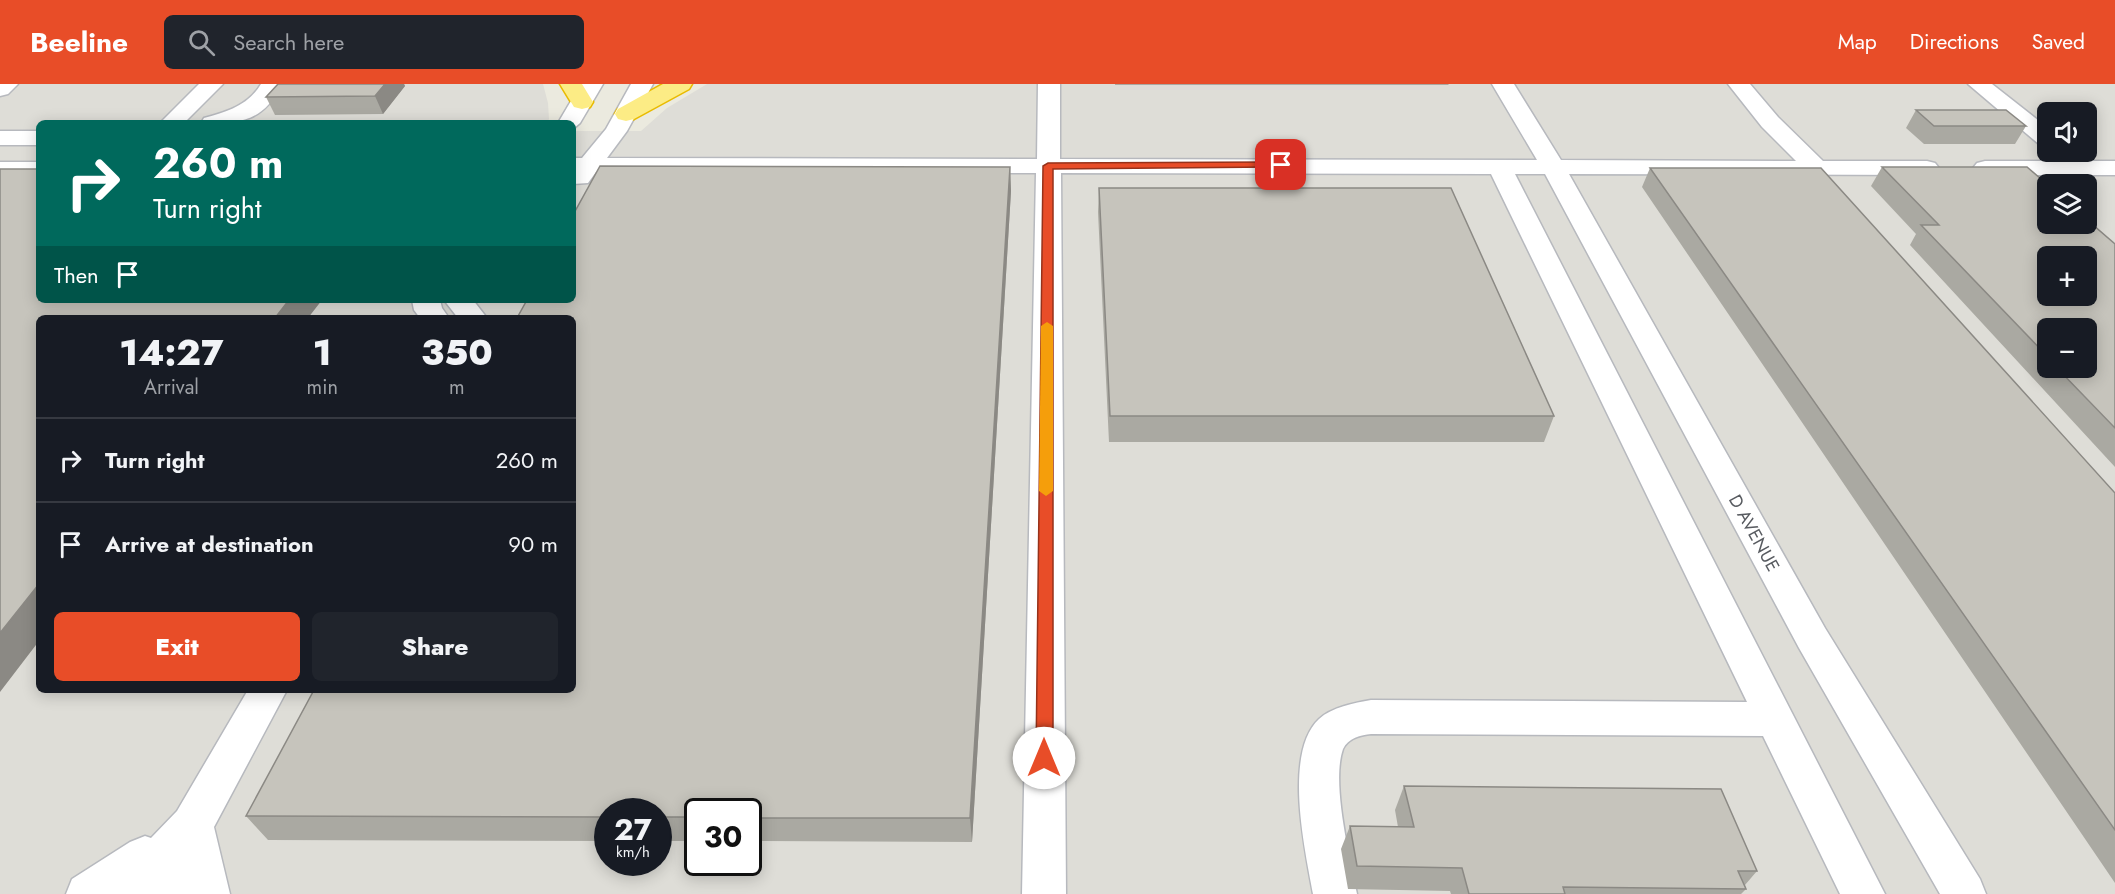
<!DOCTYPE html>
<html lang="en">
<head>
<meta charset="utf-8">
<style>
  :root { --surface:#171b24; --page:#20242c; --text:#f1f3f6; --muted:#9ea1a6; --line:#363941; --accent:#e84d28 }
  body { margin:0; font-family:Jost,sans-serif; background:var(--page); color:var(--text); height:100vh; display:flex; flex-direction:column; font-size:22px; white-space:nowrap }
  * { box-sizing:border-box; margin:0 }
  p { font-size:20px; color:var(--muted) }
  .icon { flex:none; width:33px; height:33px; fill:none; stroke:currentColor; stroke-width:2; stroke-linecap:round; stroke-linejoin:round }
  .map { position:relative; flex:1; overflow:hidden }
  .panel { position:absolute; left:36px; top:231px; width:540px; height:378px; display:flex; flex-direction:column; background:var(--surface); border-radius:9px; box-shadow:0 3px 15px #0003 }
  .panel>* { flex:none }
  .banner { position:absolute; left:36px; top:36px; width:540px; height:183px; border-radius:9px; box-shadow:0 3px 15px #0003; background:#00695c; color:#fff; overflow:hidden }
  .fabs { position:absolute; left:2037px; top:18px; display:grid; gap:12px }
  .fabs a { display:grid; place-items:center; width:60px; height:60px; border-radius:9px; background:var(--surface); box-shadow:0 3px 15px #0003; font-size:30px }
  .speed { position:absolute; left:594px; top:714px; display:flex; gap:12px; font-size:30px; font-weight:700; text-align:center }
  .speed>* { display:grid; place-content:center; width:78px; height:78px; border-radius:50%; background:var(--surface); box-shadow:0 3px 15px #0003; line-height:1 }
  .speed small { font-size:15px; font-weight:400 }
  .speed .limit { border:3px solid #111; border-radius:9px; background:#fff; color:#111 }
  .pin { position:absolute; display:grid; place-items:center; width:51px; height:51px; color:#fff; margin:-26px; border-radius:12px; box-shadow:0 3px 9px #0006 }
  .me { position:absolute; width:66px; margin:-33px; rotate:0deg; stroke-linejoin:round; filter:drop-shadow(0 0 4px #0008) }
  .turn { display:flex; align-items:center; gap:21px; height:126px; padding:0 18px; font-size:27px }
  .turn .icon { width:78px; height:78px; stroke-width:2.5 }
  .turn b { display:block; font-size:42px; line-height:51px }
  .then { display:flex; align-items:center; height:57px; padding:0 18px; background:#0003; gap:12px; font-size:22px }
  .eta { display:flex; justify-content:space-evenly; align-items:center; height:102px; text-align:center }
  .eta b { font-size:36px; font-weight:800; line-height:42px }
  .action { display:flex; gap:12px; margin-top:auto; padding:12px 18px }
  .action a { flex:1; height:69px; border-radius:9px; background:var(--accent); color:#fff; font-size:24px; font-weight:800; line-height:69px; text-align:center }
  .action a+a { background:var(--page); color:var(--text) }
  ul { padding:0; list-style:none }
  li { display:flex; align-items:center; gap:18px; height:84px; padding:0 18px; border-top:2px solid var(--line) }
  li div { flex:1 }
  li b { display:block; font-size:22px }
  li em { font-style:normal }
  header { display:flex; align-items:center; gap:36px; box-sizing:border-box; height:84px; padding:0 30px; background:var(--accent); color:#fff }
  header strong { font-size:28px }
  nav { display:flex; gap:33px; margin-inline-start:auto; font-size:21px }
  .search { width:420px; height:54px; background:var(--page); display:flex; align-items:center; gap:15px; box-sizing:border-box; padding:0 21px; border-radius:9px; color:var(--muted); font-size:22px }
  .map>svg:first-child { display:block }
  .industrial { fill:#deddd7; fill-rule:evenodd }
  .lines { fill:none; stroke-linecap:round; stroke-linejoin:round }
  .minor-casing { stroke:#b7b9be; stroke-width:3 }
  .highway-casing { stroke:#e9bb01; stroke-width:3 }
  .minor { fill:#fff; fill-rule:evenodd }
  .highway { fill:#fcec85; fill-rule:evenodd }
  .wall { fill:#aaa9a2; fill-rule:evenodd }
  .shaded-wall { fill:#8b8984 }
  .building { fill:#c6c4bc; stroke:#8b8984; stroke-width:1.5; fill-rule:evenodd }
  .route { fill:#e84d28; stroke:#97321a; stroke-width:1.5 }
  .slow { fill:#f59e0b }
  .labels { text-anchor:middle; stroke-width:5; stroke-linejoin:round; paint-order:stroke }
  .street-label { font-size:18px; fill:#585b60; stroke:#fff }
</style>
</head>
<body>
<header>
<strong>Beeline</strong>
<div class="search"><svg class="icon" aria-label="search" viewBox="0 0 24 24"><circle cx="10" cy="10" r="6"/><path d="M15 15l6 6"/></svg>Search here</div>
<nav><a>Map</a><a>Directions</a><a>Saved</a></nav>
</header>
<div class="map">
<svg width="2115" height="810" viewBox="0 0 2115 810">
  <rect width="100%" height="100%" fill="#ebeadf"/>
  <!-- industrial -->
  <path class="industrial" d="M0,0H543L548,19L549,35L547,39H39V216H573V47H641L667,24L707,0H2115V810H0ZM2048,28H2086V68H2048ZM2048,100H2086V140H2048ZM2048,172H2086V212H2048ZM39,234H573V606H39ZM2048,244H2086V284H2048ZM608,728H658V778H608ZM698,728H748V778H698Z"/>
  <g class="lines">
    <defs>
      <path id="minor" d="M0,0H18L8,10L0,12Z
        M199,0H223L184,39H160Z
        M261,0H283C261,39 242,39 201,39L204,34C227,28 249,21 261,0Z
        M581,0H603L580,39L573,45V39H558Z
        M631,0H653L627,47L607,74L1037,75L1038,0H1060V75L1537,76L1492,0H1514L1561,76L1796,77L1762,43L1728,0H1750L1778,33L1823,77H1927L1935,79L1939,84L1935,89L1927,91L1569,90L1825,544L1980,795L1986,810H1940L1799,564L1545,90H1515L1885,810H1840L1763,652L1371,650C1361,651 1348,654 1343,665C1331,699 1350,774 1357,810H1313C1305,766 1283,669 1319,635C1332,623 1354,619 1371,616L1747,618L1491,90L1061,89L1066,810H1022L1036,89L596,88L588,99L573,100V74H582L606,45Z
        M1968,0H1992L2048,44V63L2040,61Z
        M0,47H39V61H0Z
        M1985,77H2115V91H1985L1977,89L1973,84L1977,79Z
        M0,78H39V92H0Z
        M412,216H440L442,224L449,234H420L414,226Z
        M444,216H473L487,234H458Z
        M248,606H287L214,743L230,810H66L72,795L130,758L145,752L151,754L177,727Z"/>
      <path id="highway" d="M560,0H582L593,18L590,23L582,25L574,23Z
        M663,0H692L689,5L634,35L626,37L618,35L615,30L618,25Z"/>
    </defs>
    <!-- minor casing -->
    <use href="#minor" class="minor-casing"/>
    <!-- highway casing -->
    <use href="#highway" class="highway-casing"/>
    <!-- minor -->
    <use href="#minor" class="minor"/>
    <!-- highway -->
    <use href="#highway" class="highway"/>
  </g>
  <!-- wall -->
  <path class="wall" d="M278,0H404L405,2L383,30L275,31L266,13Z
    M1115,0H1449L1448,1H1115Z
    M1916,26L2026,42L2015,60H1924L1906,44Z
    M1010,83L1011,107L972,758L748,757V728H698V757H658V728H608V757L268,756L246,732Z
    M1882,83L2115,160V383L1910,161L1916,150L1871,102ZM2048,244L2086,284H2048Z
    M1650,84L2115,409V799L1642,103Z
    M1099,104L1554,332L1544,358H1109L1098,128Z
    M1404,702L1757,787L1745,801L1746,805L1741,810H1451L1450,807L1348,805L1341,765L1350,742L1398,743L1395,726Z"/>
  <!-- shaded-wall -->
  <path class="shaded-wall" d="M385,0H404L405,2L383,30L375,12Z
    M1010,83L1011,107L972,758L970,734Z
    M289,216H322L308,234H275Z
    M39,500V557L0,608V549Z"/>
  <!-- building -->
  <path class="building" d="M278,0H385L375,12L266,13Z
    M1916,26H2006L2026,42H1934Z
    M600,82L1010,83L970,734H748V728H698V733H658V728H608V733L246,732L314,606H573V234H517L527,216H573V131Z
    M1882,83H2027L2048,101V140H2086V135L2115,160V344L2057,284H2086V244H2048V273L1921,141H1939ZM2048,172H2086V212H2048Z
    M1650,84H1821L2115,409V746Z
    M0,85H39V216H289L275,234H39V500L0,549Z
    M1099,104H1451L1554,332H1110Z
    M1404,702L1721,705L1757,787H1738L1746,805L1563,803L1565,810H1469L1462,784L1357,782L1350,742L1414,743Z"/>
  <!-- route -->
  <path class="route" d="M1281,78L1286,81L1285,83L1053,85V674L1050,679L1044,681L1038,679L1036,674L1043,82L1048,79Z"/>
  <!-- slow -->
  <path class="slow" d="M1047,238L1053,242V407L1046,412L1039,407L1041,242Z"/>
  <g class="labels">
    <!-- street labels -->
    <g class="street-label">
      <text transform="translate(1754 449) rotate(61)" y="6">D AVENUE</text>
    </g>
  </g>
</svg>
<div class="fabs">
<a><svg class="icon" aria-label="sound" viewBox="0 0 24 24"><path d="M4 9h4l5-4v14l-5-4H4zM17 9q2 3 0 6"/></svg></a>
<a><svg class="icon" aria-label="layers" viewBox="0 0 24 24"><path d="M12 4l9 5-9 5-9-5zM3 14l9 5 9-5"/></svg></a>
<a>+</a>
<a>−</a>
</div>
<div class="speed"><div>27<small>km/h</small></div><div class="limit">30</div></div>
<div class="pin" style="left:1281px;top:81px;background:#d93025"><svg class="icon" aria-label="arrive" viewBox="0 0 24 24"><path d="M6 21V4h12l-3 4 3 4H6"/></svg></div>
<svg class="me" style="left:1044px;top:674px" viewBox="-20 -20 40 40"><circle r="19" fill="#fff"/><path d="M0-13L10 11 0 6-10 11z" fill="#e84d28"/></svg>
<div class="banner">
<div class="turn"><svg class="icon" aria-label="right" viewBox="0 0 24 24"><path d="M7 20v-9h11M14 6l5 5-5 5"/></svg><div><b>260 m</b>Turn right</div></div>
<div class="then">Then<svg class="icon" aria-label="arrive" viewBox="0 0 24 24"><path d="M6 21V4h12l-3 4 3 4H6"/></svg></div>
</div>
<section class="panel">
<div class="eta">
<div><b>14:27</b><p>Arrival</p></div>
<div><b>1</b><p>min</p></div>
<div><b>350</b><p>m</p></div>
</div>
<ul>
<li><svg class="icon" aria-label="right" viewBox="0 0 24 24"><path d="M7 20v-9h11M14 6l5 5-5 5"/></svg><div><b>Turn right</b></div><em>260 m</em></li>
<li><svg class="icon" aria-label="arrive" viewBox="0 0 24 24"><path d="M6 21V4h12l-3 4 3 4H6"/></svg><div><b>Arrive at destination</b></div><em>90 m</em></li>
</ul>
<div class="action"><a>Exit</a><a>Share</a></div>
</section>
</div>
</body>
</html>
